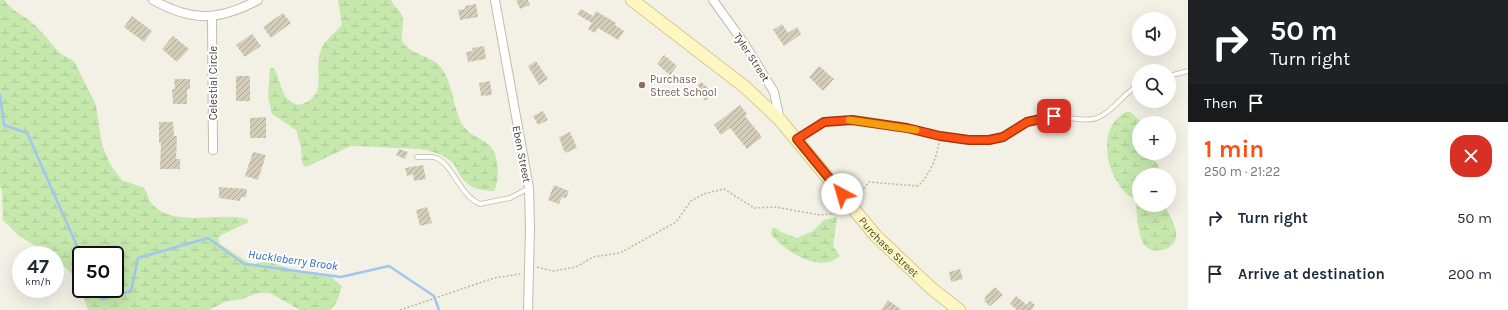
<!DOCTYPE html>
<html lang="en">
<head>
<meta charset="utf-8">
<style>
  :root { --surface:#fff; --page:#f2f2f3; --text:#1f2937; --muted:#747a83; --accent:#fc5112 }
  body { margin:0; font-family:Karla,sans-serif; background:var(--page); color:var(--text); height:100vh; display:flex; flex-direction:column; font-size:15px; white-space:nowrap }
  * { box-sizing:border-box; margin:0 }
  p { font-size:13px; color:var(--muted) }
  .icon { flex:none; width:22px; height:22px; fill:none; stroke:currentColor; stroke-width:2; stroke-linecap:round; stroke-linejoin:round }
  .map { position:relative; flex:1; overflow:hidden }
  .side { display:flex; flex-direction:column; background:var(--surface); width:320px }
  .side>* { flex:none }
  .guide { background:#202124; color:#fff; overflow:hidden }
  .fabs { position:absolute; left:1132px; top:12px; display:grid; gap:8px }
  .fabs a { display:grid; place-items:center; width:44px; height:44px; border-radius:50%; background:var(--surface); box-shadow:0 4px 16px #0002; font-size:20px }
  .speed { position:absolute; left:12px; top:246px; display:flex; gap:8px; font-size:20px; font-weight:700; text-align:center }
  .speed>* { display:grid; place-content:center; width:52px; height:52px; border-radius:50%; background:var(--surface); box-shadow:0 4px 16px #0002; line-height:1 }
  .speed small { font-size:10px; font-weight:400 }
  .speed .limit { border:2px solid #111; border-radius:6px; background:#fff; color:#111 }
  .pin { position:absolute; display:grid; place-items:center; width:34px; height:34px; color:#fff; margin:-17px; border-radius:8px; box-shadow:0 2px 6px #0006 }
  .me { position:absolute; width:44px; margin:-22px; rotate:321deg; stroke-linejoin:round; filter:drop-shadow(0 0 3px #0008) }
  .turn { display:flex; align-items:center; gap:14px; height:84px; padding:0 16px; font-size:18px }
  .turn .icon { width:52px; height:52px; stroke-width:2.5 }
  .turn b { display:block; font-size:28px; line-height:34px }
  .then { display:flex; align-items:center; height:38px; padding:0 16px; background:#0003; gap:8px; font-size:15px }
  .round { display:grid; place-items:center; flex:none; width:42px; height:42px; border-radius:16px; background:var(--page) }
  .headline { display:flex; align-items:center; justify-content:space-between; height:68px; padding:0 16px }
  h1 { font-size:24px; font-weight:700; line-height:30px; color:var(--accent) }
  ul { padding:0; list-style:none }
  li { display:flex; align-items:center; gap:12px; height:56px; padding:0 16px }
  li div { flex:1 }
  li b { display:block; font-size:15px }
  li em { font-style:normal }
  main { display:flex; flex:1; min-height:0 }
  .map>svg:first-child { display:block }
  .wetland { fill:url(#wetland-marsh) }
  .lines { fill:none; stroke-linecap:round; stroke-linejoin:round }
  .stream { stroke:#a0c6f1; stroke-width:2.5 }
  .building { fill:url(#building-hatch) }
  .lane-casing { stroke:#c1bcaa; stroke-width:5.5 }
  .street-casing { stroke:#c1bcaa; stroke-width:10 }
  .secondary-casing { stroke:#d4ca94; stroke-width:14 }
  .path { stroke:#c0b798; stroke-width:1.5; stroke-dasharray:2 2; stroke-linecap:butt }
  .lane { stroke:#fff; stroke-width:4 }
  .street { stroke:#fff; stroke-width:8 }
  .secondary { stroke:#fff7c2; stroke-width:12 }
  .route-casing { stroke:#a4350c; stroke-width:10 }
  .route { stroke:#fc5112; stroke-width:7 }
  .slow { stroke:#f59e0b; stroke-width:7 }
  .education-dot { fill:#8d6e63; stroke:#fff; stroke-width:1.5 }
  .labels { text-anchor:middle; stroke-width:4; stroke-linejoin:round; paint-order:stroke }
  .street-label { font-size:11px; fill:#454134; stroke:#fff }
  .education-label { font-size:11px; fill:#785e54; stroke:#fff; text-anchor:start }
  .water-label { font-size:12px; font-style:italic; fill:#2d6ab2; stroke:#fff }
</style>
</head>
<body>
<main>
<div class="map">
<svg width="1188" height="310" viewBox="0 0 1188 310">
  <defs>
    <pattern id="wetland-marsh" width="20" height="14" patternUnits="userSpaceOnUse"><rect width="20" height="14" fill="#c6e8ad"/><path d="M1 5h8M5 5V1M11 12h8M15 12V8" fill="none" stroke="#abc895"/></pattern>
    <pattern id="building-hatch" width="6" height="6" patternUnits="userSpaceOnUse"><rect width="6" height="6" fill="#d4cdba"/><path d="M-1 1l2-2M0 6l6-6M5 7l2-2" fill="none" stroke="#aea898"/></pattern>
  </defs>
  <rect width="100%" height="100%" fill="#f3f0e5"/>
  <!-- wetland -->
  <path class="wetland" d="M0,0H4C11,10 21,14 30,21C42,30 50,43 60,53C65,58 71,57 75,63L96,105L102,145L111,166L122,180L144,188C148,193 148,200 152,204C175,229 219,211 247,219L249,222L221,235L218,239L220,244L249,263L255,264L266,261L294,270L328,275L342,286C339,295 338,304 330,310H300L270,293H258L242,299L225,302L209,310H88L81,289H115V255H81V289L71,273L55,257V255H51L19,236L3,220L2,190L0,186Z
    M338,0H391C394,7 403,12 403,20C404,28 399,38 404,44C414,56 430,55 440,66C453,82 452,102 460,120C471,145 497,133 498,170C498,178 497,185 494,191C480,191 469,188 461,177C458,172 456,167 453,163C445,155 432,151 421,149L351,146L306,167L302,164L301,147L296,130L272,114L268,97L270,68H274C282,82 280,101 299,105C331,96 312,70 321,50C325,38 336,34 342,24Z
    M1126,112H1131L1140,121L1139,153H1142L1158,164L1160,175H1139V205H1165C1168,213 1174,222 1176,231C1180,251 1149,258 1142,241C1137,228 1137,214 1136,200C1132,197 1127,195 1124,191C1105,171 1097,127 1126,112Z
    M837,217L833,246L840,256C820,274 784,251 771,234L772,228H776L781,232L797,238L813,231L824,220Z"/>
  <g class="lines">
    <!-- stream -->
    <path class="stream" d="M0,95L4,125L27,133L81,255
      M96,289L101,299L131,291L138,258L208,238L244,264L341,277L389,266L434,296L439,310"/>
  </g>
  <!-- building -->
  <path class="building" d="M516,0H528L530,5L520,9Z
    M476,4L478,17L460,20L458,10L465,9V6Z
    M581,9L593,16L596,11L616,23L615,25L624,31L618,40L598,28L595,33L588,29L592,23L577,14Z
    M283,13L291,23L271,38L263,27Z
    M132,16L152,31L144,42L124,27Z
    M782,24L788,33L797,27L801,34L784,46L773,30Z
    M252,34L261,46L245,57L236,45Z
    M173,36L189,49L177,62L162,49Z
    M484,46L486,59L468,62L466,52L473,51L472,48Z
    M664,55L677,66L670,75L657,64Z
    M536,61L548,79L539,85L528,66Z
    M819,66L834,79L823,91L809,77Z
    M236,76H250V101H236Z
    M174,79H190V89H187V104H173L172,89H175Z
    M490,81L492,95L481,96L479,83Z
    M701,82L713,92L706,101L693,90Z
    M740,105L747,114L745,116L762,137L747,149L730,128L721,135L714,125Z
    M543,111L548,120L538,125L533,116Z
    M266,117V138H250V118Z
    M159,122H173L174,136H177L176,159H180V169H160L161,143H159Z
    M570,132L577,148L565,153L559,137Z
    M399,149L408,152L405,159L396,155Z
    M253,152L266,155L258,180L245,176Z
    M423,165L426,179L414,181L413,174L407,176L405,168Z
    M554,185L569,191L566,198L562,197L559,204L548,200Z
    M219,187L247,189L246,197H241L240,201L219,198Z
    M427,207L432,223L420,226L416,210Z
    M960,269L963,279L951,282L949,272Z
    M995,287L1003,295L990,306L984,301L986,299L984,298Z
    M1016,296L1027,305L1030,301L1035,305L1032,309L1033,310H1017L1010,304Z
    M888,300L902,310H881Z"/>
  <g class="lines">
    <defs>
      <path id="lane" d="M1169,76L1188,71
        M798,138C806,133 814,126 824,122C836,117 853,120 866,121C885,124 904,127 923,132C944,136 967,142 989,140C1010,138 1025,121 1045,117C1062,114 1086,124 1099,117C1115,110 1123,93 1139,85
        M417,157C423,157 431,156 436,158C452,163 460,196 480,204L510,198L529,188"/>
      <path id="street" d="M153,0C192,22 219,21 258,0
        M495,0L529,188L530,230L528,310
        M713,0L746,46L774,92L780,120
        M212,16L213,150"/>
      <g id="secondary">
        <path id="s1" d="M632,0L745,87L780,120L876,236L931,288L959,310"/>
      </g>
    </defs>
    <!-- lane casing -->
    <use href="#lane" class="lane-casing"/>
    <!-- street casing -->
    <use href="#street" class="street-casing"/>
    <!-- secondary casing -->
    <use href="#secondary" class="secondary-casing"/>
    <!-- path -->
    <path class="path" d="M856,198L869,182L918,186C930,175 937,157 939,141
      M537,267L553,271L576,267L593,257L620,253L676,222L691,201L703,194L724,189L754,208L775,207L820,215L840,213L842,211
      M400,310L494,278L520,274"/>
    <!-- lane -->
    <use href="#lane" class="lane"/>
    <!-- street -->
    <use href="#street" class="street"/>
    <!-- secondary -->
    <use href="#secondary" class="secondary"/>
  </g>
  <g class="lines">
    <defs>
      <path id="route" d="M842,194L797,139L824,122L852,120L907,128L940,136L969,140H989L1003,137L1027,122L1054,116"/>
    </defs>
    <!-- route casing -->
    <use href="#route" class="route-casing"/>
    <!-- route -->
    <use href="#route" class="route"/>
    <!-- slow -->
    <path class="slow" d="M849,120L916,130"/>
  </g>
  <!-- markers -->
  <circle class="education-dot" cx="642" cy="85" r="4"/>
  <g class="labels">
    <!-- street labels -->
    <g class="street-label">
      <text transform="translate(752 57) rotate(57)" y="4">Tyler Street</text>
      <text transform="translate(213 83) rotate(-90)" y="4">Celestial Circle</text>
      <text transform="translate(522 154) rotate(79)" y="4">Eben Street</text>
      <text dy="4" stroke="none"><textPath href="#s1" startOffset="358">Purchase Street</textPath></text>
    </g>
    <!-- education labels -->
    <g class="education-label">
      <text x="650" y="83">Purchase<tspan x="650" dy="13">Street School</tspan></text>
    </g>
    <!-- water labels -->
    <g class="water-label">
      <text transform="translate(293 260) rotate(8)" y="4">Huckleberry Brook</text>
    </g>
  </g>
</svg>
<div class="fabs">
<a><svg class="icon" aria-label="sound" viewBox="0 0 24 24"><path d="M4 9h4l5-4v14l-5-4H4zM17 9q2 3 0 6"/></svg></a>
<a><svg class="icon" aria-label="search" viewBox="0 0 24 24"><circle cx="10" cy="10" r="6"/><path d="M15 15l6 6"/></svg></a>
<a>+</a>
<a>−</a>
</div>
<div class="speed"><div>47<small>km/h</small></div><div class="limit">50</div></div>
<div class="pin" style="left:1054px;top:116px;background:#d93025"><svg class="icon" aria-label="arrive" viewBox="0 0 24 24"><path d="M6 21V4h12l-3 4 3 4H6"/></svg></div>
<svg class="me" style="left:842px;top:194px" viewBox="-20 -20 40 40"><circle r="19" fill="#fff"/><path d="M0-13L10 11 0 6-10 11z" fill="#fc5112"/></svg>
</div>
<section class="side">
<div class="guide">
<div class="turn"><svg class="icon" aria-label="right" viewBox="0 0 24 24"><path d="M7 20v-9h11M14 6l5 5-5 5"/></svg><div><b>50 m</b>Turn right</div></div>
<div class="then">Then<svg class="icon" aria-label="arrive" viewBox="0 0 24 24"><path d="M6 21V4h12l-3 4 3 4H6"/></svg></div>
</div>
<div class="headline"><div><h1>1 min</h1><p>250 m · 21:22</p></div><a class="round" style="background:#d93025;color:#fff"><svg class="icon" aria-label="close" viewBox="0 0 24 24"><path d="M6 6l12 12M18 6L6 18"/></svg></a></div>
<ul>
<li><svg class="icon" aria-label="right" viewBox="0 0 24 24"><path d="M7 20v-9h11M14 6l5 5-5 5"/></svg><div><b>Turn right</b></div><em>50 m</em></li>
<li><svg class="icon" aria-label="arrive" viewBox="0 0 24 24"><path d="M6 21V4h12l-3 4 3 4H6"/></svg><div><b>Arrive at destination</b></div><em>200 m</em></li>
</ul>
</section>
</main>
</body>
</html>
